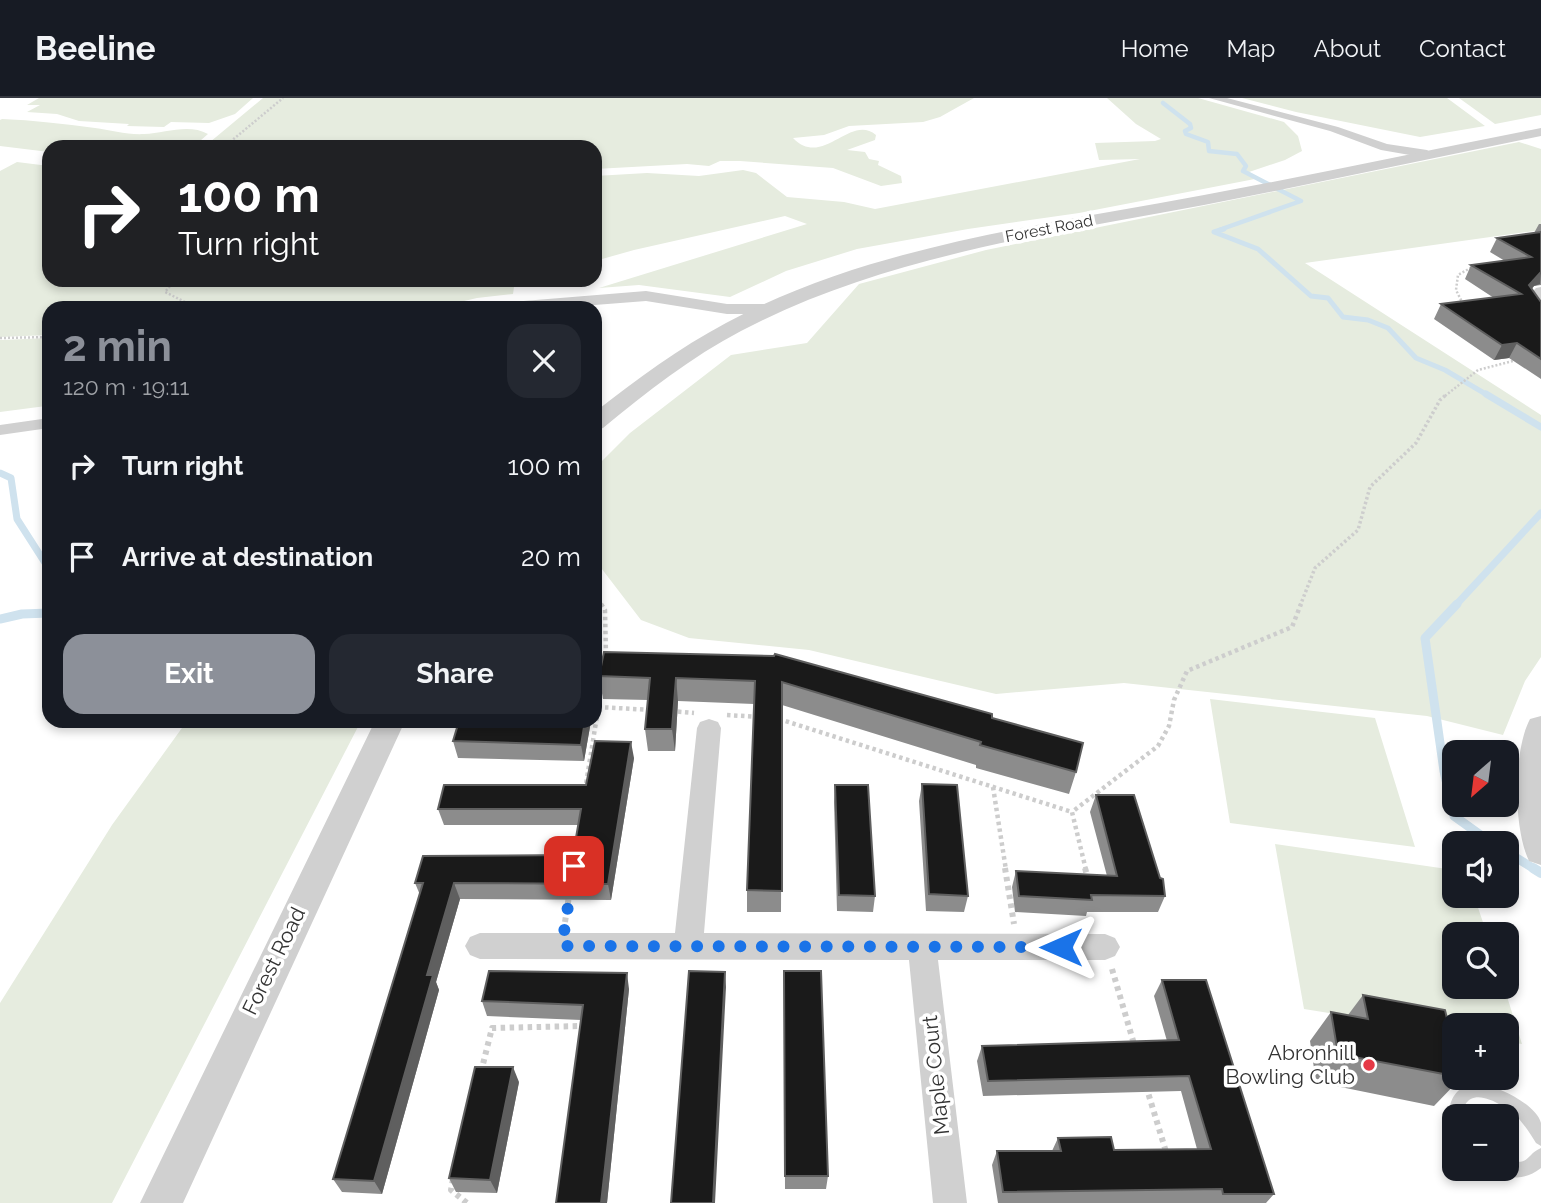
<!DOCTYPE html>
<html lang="en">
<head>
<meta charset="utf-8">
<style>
  :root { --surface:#171b24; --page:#242831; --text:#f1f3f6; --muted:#9ea1a6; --line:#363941; --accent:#8c9099 }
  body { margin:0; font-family:Raleway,sans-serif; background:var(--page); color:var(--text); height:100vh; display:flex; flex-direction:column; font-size:26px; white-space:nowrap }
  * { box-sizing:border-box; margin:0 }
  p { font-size:23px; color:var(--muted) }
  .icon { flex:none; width:38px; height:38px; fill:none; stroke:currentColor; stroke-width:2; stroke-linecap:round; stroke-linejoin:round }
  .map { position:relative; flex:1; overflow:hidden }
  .drawer { position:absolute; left:42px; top:203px; width:560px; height:427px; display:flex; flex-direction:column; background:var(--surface); border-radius:21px; box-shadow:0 4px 10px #0003 }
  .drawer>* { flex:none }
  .hud { position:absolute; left:42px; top:42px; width:560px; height:147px; border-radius:21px; box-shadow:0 4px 10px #0003; background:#202124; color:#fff; overflow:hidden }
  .needle { width:46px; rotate:208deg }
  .controls { position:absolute; left:1442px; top:642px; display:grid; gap:14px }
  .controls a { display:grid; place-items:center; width:77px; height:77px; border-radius:14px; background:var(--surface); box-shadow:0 4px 10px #0003; font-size:35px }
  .pin { position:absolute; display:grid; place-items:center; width:60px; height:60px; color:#fff; margin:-30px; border-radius:14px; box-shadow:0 4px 10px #0006 }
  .me { position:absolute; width:77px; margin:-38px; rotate:270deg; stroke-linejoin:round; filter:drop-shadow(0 0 5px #0008) }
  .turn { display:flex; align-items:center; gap:24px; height:147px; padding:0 21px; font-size:32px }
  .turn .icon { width:91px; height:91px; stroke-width:2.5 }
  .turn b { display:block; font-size:49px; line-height:60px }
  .round { display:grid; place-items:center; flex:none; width:74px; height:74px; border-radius:21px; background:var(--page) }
  .overview { display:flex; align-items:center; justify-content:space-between; height:119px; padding:0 21px }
  h1 { font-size:42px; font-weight:700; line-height:52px; color:var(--accent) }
  .action { display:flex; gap:14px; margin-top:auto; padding:14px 21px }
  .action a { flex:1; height:80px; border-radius:21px; background:var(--accent); color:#fff; font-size:28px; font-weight:700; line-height:80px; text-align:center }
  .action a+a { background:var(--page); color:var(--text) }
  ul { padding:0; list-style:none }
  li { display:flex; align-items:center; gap:21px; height:91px; padding:0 21px }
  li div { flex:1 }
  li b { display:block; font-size:26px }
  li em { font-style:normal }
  header { display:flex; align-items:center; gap:42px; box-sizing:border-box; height:98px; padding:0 35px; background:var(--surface); border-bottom:2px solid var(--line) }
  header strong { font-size:33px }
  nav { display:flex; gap:38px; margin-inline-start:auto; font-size:24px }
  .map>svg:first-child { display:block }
  .green { fill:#e6ecdf }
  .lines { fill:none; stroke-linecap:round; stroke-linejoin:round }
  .stream-far4 { stroke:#cfe2ee; stroke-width:4.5 }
  .stream-far3 { stroke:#cfe2ee; stroke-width:5 }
  .stream-far2 { stroke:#cfe2ee; stroke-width:7 }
  .stream-far1 { stroke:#cfe2ee; stroke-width:9 }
  .stream { stroke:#cfe2ee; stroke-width:10 }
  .path-far3 { stroke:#cdcdcd; stroke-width:2.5; stroke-dasharray:2 2; stroke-linecap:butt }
  .path-far2 { stroke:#cdcdcd; stroke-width:3.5; stroke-dasharray:2.5 2.5; stroke-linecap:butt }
  .path-far1 { stroke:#cdcdcd; stroke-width:4.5; stroke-dasharray:3.5 3.5; stroke-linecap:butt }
  .path { stroke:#cdcdcd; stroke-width:6; stroke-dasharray:4.5 4.5; stroke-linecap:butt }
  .service { fill:#d0d0d0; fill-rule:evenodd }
  .minor { fill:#d0d0d0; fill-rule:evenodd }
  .tertiary { fill:#d0d0d0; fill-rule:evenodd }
  .wall { fill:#8c8c8c }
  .shaded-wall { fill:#5f5f5f }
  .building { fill:#1a1a1a; stroke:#5f5f5f; stroke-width:2 }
  .route { stroke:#1a73e8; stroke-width:12; stroke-dasharray:0 21.6 }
  .poi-dot { fill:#e63946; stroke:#fff; stroke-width:2.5 }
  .labels { text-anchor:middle; stroke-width:7; stroke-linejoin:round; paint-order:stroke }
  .far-street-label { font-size:16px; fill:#333; stroke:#fff }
  .near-street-label { font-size:21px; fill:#333; stroke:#fff }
  .near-poi-label { font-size:21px; fill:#333; stroke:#fff; text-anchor:end }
</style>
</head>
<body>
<header>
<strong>Beeline</strong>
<nav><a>Home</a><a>Map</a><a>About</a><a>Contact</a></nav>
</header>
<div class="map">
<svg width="1541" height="1105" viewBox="0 0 1541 1105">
  <rect width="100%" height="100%" fill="#fff"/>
  <!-- green -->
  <path class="green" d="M39,0H253L235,16L209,25L171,24L164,29L127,28L129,26L79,23L57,16L27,14L40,7H27Z
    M263,0H974L940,19L923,24L849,28L824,37L793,40C823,71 850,15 876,37L875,42L847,52L865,54L869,61L879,63L878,67L901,78L902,85L881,88L833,70L740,63H720L709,68L687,66L595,71V49H204Z
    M1107,0H1198L1284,24L1298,38L1302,53L1285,62L1249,74L1260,80L1079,115L968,131L857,151L786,173L730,199L639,187L599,190L807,126L785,118L634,152L595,163V78L647,75L699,78L743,72L756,75L787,99L844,104L875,111L1140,61L1099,62L1095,45L1155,43L1161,41L1136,26Z
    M1242,0H1447L1485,28L1420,39L1296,14Z
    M1459,0H1541V17L1495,26Z
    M2,21C33,22 64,26 95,30C110,32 128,37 144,36C165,35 189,25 208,36L193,49H49V54L0,48V22Z
    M1519,44L1541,51V132L1305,165L1541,317V559L1525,583L1503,637L1427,618L1124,585L996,596L809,552L689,540L641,522L595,462V370L630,335L731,257L807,245L859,186L986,152Z
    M17,64L49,68V182H515L513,196L477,200L434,210H49V237L0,239V73Z
    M49,240V303L46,308L0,314V242Z
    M1210,601L1375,620L1415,749L1230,725Z
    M187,623H361L112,1105H0V905L112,727Z
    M1275,746L1454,772V798H1474L1487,836H1454V889H1504L1522,946L1507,944V928H1454V935L1304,911Z"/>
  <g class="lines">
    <!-- stream-far4 -->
    <path class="stream-far4" d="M1163,5L1190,26L1191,30L1185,33L1186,36L1208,44L1209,53L1237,56L1246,68L1243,73L1301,103L1219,132"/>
    <!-- stream-far3 -->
    <path class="stream-far3" d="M1224,131L1214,134L1258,151L1311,198L1328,200L1343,219L1368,222L1388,230L1416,260L1445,272L1489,298"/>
    <!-- stream-far2 -->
    <path class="stream-far2" d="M1486,296L1541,329
      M0,375L11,380L17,421L49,471
      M1455,508L1541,415"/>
    <!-- stream-far1 -->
    <path class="stream-far1" d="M1457,506L1425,540L1444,673L1454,718L1493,746
      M0,521L22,516L49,515
      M1507,754L1536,772"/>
    <!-- stream -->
    <path class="stream" d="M1533,770L1541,775"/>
    <!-- path-far3 -->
    <path class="path-far3" d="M224,49L283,0
      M175,182L165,194L197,210
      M1463,206L1456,192L1458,177L1474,168
      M0,240L49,239
      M1445,298L1478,272L1517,262"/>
    <!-- path-far2 -->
    <path class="path-far2" d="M45,341L49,354
      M595,495L602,508
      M1300,508L1315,470L1358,432L1370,389L1416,345L1440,302L1447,296"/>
    <!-- path-far1 -->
    <path class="path-far1" d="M601,506L605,512L606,557
      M598,609L652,612
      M671,613L694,615
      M727,617L760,619
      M779,621L1072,714
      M993,689L1006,772
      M585,692L602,587
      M1086,772L1072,714L1158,648L1169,628L1174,602L1187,573L1292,529L1301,506"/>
    <!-- path -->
    <path class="path" d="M1005,770L1014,826
      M1085,770L1088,781
      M565,824L569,798
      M1112,871L1134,946
      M481,974L492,930L582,928
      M1146,988L1167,1057
      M453,1081L451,1092L467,1105"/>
    <!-- service -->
    <path class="service" d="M1481,985C1498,989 1536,1006 1541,1025C1541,1031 1541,1041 1541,1048L1536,1045C1531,1037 1526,1029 1519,1021C1509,1011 1476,987 1465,1007C1464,1011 1463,1015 1462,1018H1454V1025L1450,1023C1447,1017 1449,1013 1450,1007C1455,991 1465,986 1481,985Z
      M1541,1050V1070C1528,1080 1516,1082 1501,1076L1500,1071H1507V1062C1531,1068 1525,1057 1541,1050Z"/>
    <!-- minor -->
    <path class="minor" d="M1209,0H1227L1338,29L1387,46L1427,52L1433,56L1427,60L1381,52L1330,33Z
      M1541,189V220L1536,218L1524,202L1536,190Z
      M646,193L727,206H770L778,211L770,216H727L646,203L556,210H492L500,205Z
      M49,320V330L0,337V327Z
      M709,621L718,624L721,630L704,835L1105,836L1115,840L1120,849L1115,858L1105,862H938L967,1105H933L909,862L480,861L470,857L465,848L470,839L480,835H675L697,630L700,624Z"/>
    <!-- tertiary -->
    <path class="tertiary" d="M1541,30V38C1429,61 1317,85 1204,107C1048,136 884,158 741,233C691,259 647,294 603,330L595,332V314C637,281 679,250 726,225C871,147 1044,127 1204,97C1317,76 1429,52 1541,30Z
      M1541,618V767L1529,763C1513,730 1513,653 1530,621Z
      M375,623H405L183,1105H140Z"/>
  </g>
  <!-- wall -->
  <path class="wall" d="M1539,126H1541V187L1534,188L1532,191L1541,204V281L1509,260L1494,262L1434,221L1441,206L1494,200L1465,181L1471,167L1505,163L1490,154L1497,140L1534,135Z
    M604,554L992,620L1076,674L1069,696L976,670V667L782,607L781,814H747V792L754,606L678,603L675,653H648L645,631L648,602L603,601L599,578Z
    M591,623L584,663L458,660L453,643Z
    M634,660L611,802L460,801L436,884L439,892L382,1096L342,1094L333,1081L420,797L415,785L573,757L578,727H444L438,711L586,687Z
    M922,686L968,798L964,814L926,813L919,703Z
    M835,687L875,798L873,814L837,813L834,704Z
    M1096,697L1165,798L1158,814H1087L1086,818L1015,814L1012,789L1016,773L1107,778L1090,714Z
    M784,873L828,1078L826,1091H785Z
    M1162,882L1274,1096L1266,1105H998L992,1067L997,1053H1052L1058,1040L1114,1052L1197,1051L1181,993L983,998L977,963L982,948L1167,943L1154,898Z
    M629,891L607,1105H556L581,922L487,918L482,903Z
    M1363,897L1454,950V980H1461L1434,1008L1316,984L1310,943L1331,914L1348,917Z
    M519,984L497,1095L456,1094L449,1080Z"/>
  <!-- shaded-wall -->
  <path class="shaded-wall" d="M1541,174L1540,186L1534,188L1521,202L1529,187Z
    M1517,245L1509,260L1494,262L1502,247Z
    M595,568L598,585L595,601Z
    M676,580L678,603L675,653L672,631Z
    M585,623H591L584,663L581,647Z
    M631,644L634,660L611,802L608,786Z
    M454,785L460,801L436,884L439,892L382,1096L374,1083L427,877Z
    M725,874L726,889L715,1105H713Z
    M627,875L629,891L607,1105H601Z
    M513,969L519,984L497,1095L490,1082Z"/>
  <!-- building -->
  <path class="building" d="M1541,134V174L1529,187L1541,204V261L1517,245L1502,247L1441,206L1521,196L1471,167L1531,159L1497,140Z
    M604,554L774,558L775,556L992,616V620L1083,645L1076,674L980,647L981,644L782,584V793L747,792L755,583L676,580L672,631H645L650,580L599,578Z
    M459,623H585L581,647L453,643Z
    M595,643L631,644L608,786L454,785L427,877H433L374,1083L333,1081L423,785H415L423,758L573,757L581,711H438L444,687H586Z
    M922,686L957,687L968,798L929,796Z
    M835,687H868L875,798L839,797Z
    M1096,697H1134L1160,780L1163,781L1165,798L1091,797L1092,802L1019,798L1016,773L1117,778Z
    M489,873L627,875L601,1105H556L583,907L482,903Z
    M689,873L725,874L713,1105H671Z
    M784,873H821L828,1078H785Z
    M1162,882H1206L1274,1096H1223L1222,1091L1003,1094L997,1053H1061L1058,1040L1111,1039L1114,1052L1211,1051L1189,978L988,983L982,948L1179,942Z
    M1363,897L1445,912L1454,950V978L1338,956L1331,914L1368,921Z
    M475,969H513L490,1082L449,1080Z"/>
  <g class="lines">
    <!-- route -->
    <path class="route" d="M574,768L562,848L1061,849"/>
  </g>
  <!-- markers -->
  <circle class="poi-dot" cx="1369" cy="967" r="7"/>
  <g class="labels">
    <!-- far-street labels -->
    <g class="far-street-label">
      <text transform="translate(1049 130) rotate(-11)" y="6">Forest Road</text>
    </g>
    <!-- near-street labels -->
    <g class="near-street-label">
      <text transform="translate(274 863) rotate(-64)" y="7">Forest Road</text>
      <text transform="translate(936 977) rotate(-96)" y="7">Maple Court</text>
    </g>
    <!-- near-poi labels -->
    <g class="near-poi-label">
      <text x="1355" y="962">Abronhill<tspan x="1355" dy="24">Bowling Club</tspan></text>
    </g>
  </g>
</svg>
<div class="controls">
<a><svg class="needle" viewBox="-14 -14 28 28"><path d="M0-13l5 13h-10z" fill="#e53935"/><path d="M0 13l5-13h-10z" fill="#9ea1a6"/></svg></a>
<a><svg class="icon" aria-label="sound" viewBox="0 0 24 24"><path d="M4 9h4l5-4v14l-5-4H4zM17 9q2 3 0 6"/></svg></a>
<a><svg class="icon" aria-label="search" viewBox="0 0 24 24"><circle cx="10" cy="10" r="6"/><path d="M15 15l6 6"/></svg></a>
<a>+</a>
<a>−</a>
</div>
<div class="pin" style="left:574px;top:768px;background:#d93025"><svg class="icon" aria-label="arrive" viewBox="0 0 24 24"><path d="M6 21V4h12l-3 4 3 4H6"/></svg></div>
<svg class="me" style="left:1061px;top:849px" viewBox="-20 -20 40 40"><path d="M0-17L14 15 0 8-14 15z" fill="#1a73e8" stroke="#fff" stroke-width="4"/></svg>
<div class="hud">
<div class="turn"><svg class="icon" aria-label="right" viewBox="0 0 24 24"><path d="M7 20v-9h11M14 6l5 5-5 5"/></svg><div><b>100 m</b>Turn right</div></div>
</div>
<section class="drawer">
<div class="overview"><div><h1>2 min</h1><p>120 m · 19:11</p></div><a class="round"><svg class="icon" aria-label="close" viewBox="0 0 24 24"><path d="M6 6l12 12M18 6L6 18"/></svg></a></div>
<ul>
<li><svg class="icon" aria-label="right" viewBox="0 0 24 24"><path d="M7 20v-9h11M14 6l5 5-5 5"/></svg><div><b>Turn right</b></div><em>100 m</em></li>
<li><svg class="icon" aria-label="arrive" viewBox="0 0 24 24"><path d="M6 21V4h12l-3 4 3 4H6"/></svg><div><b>Arrive at destination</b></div><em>20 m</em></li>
</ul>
<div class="action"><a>Exit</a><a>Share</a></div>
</section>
</div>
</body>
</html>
